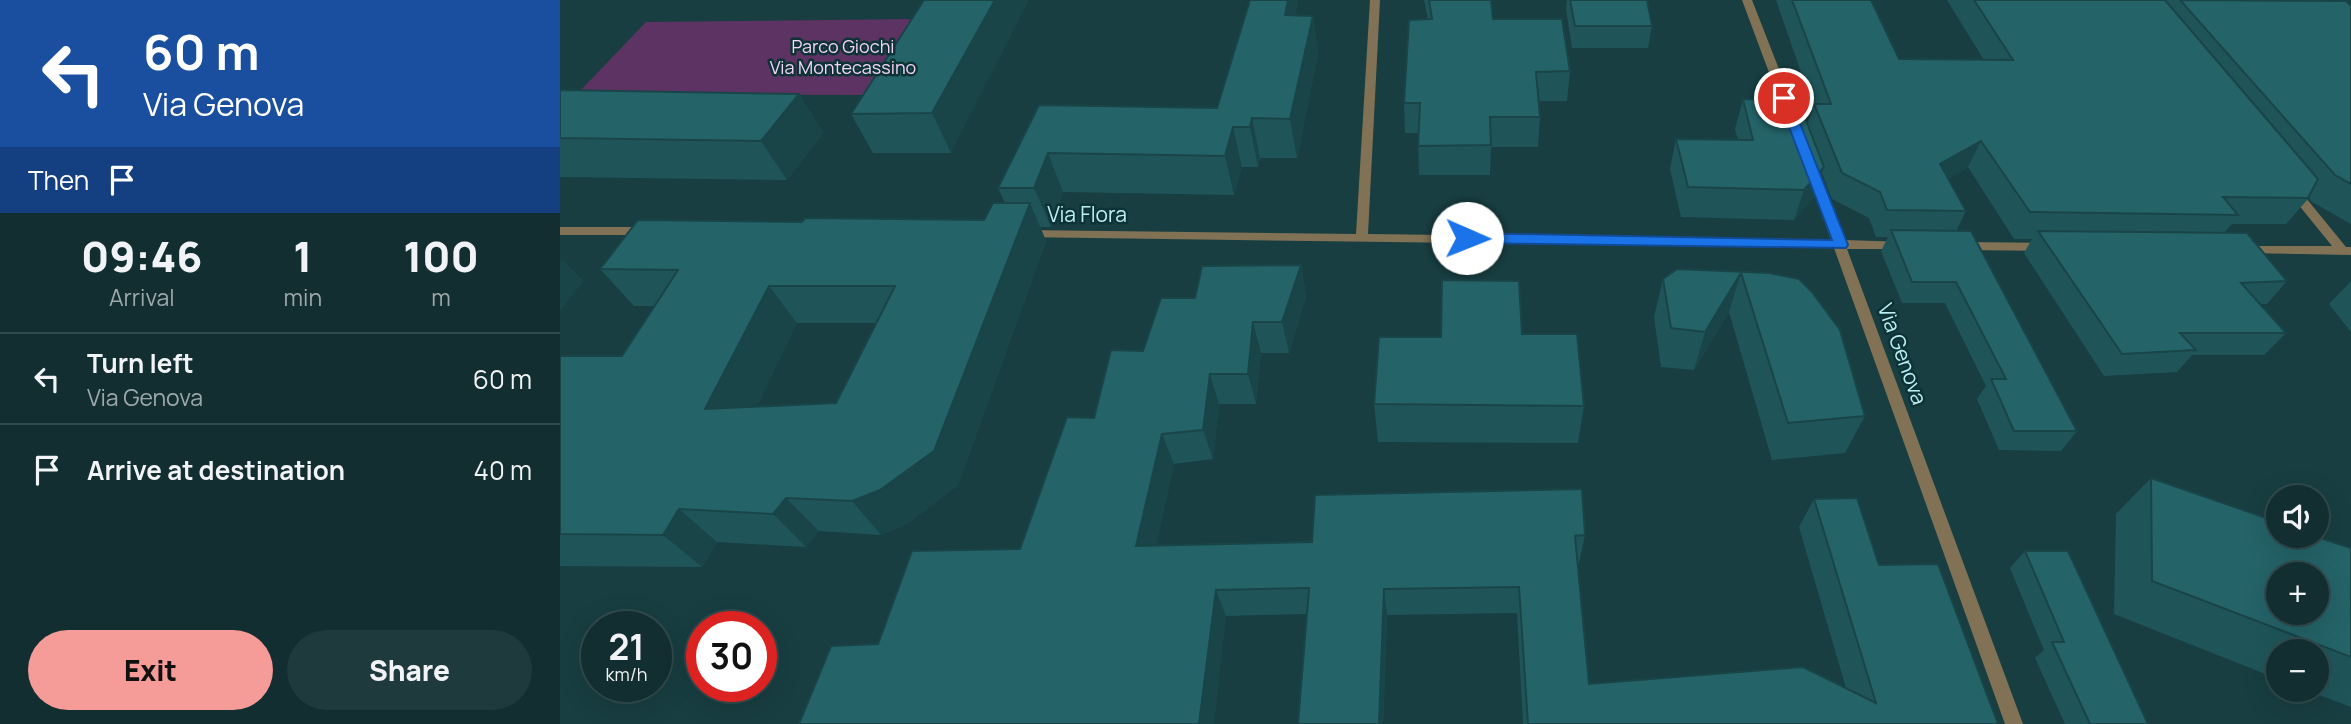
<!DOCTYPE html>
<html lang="en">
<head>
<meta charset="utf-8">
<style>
  :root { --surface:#122e31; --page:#1f3a3d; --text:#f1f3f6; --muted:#9ca8ab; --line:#314a4d; --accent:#f59b98 }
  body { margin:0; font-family:Manrope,sans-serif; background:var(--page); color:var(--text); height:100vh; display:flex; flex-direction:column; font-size:26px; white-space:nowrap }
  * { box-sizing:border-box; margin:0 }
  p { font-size:23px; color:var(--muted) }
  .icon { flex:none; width:38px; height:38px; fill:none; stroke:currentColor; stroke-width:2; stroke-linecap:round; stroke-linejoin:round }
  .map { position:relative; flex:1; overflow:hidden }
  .drawer { display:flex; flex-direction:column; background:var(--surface); width:560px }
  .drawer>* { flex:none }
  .top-card { background:#1a4fa0; color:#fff; overflow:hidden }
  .fabs { position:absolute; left:1706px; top:485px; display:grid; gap:14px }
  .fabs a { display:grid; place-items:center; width:63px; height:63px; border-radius:50%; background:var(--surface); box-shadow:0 7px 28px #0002,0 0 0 2px var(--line); font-size:35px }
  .speed { position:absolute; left:21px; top:611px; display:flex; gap:14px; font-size:35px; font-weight:700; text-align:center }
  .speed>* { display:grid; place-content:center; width:91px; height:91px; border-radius:50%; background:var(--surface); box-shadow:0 7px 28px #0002,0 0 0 2px var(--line); line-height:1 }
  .speed small { font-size:18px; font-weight:400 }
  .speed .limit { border:10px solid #d22; background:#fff; color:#111 }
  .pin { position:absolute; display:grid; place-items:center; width:60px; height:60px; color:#fff; margin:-30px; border:4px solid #fff; border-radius:50%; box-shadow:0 2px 7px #0007 }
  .me { position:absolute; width:77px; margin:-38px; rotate:91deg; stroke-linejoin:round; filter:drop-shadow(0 0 5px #0008) }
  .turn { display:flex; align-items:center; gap:24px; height:147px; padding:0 28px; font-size:32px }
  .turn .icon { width:91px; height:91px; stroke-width:2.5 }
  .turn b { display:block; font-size:49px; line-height:60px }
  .then { display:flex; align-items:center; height:66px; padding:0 28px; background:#0003; gap:14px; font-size:26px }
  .eta { display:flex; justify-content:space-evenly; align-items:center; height:119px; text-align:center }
  .eta b { font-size:42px; font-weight:800; line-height:49px }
  .action { display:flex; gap:14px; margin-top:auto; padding:14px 28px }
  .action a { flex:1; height:80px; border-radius:42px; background:var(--accent); color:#111; font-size:28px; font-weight:800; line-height:80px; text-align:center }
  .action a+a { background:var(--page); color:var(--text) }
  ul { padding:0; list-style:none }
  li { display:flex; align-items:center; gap:21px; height:91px; padding:0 28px; border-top:2px solid var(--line) }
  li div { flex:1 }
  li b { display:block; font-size:26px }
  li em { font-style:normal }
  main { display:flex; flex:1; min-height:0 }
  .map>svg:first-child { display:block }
  .green { fill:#5c3362 }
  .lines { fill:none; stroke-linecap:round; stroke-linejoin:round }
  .minor { fill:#817255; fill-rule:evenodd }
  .wall { fill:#1f5559; fill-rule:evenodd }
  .shaded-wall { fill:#194549 }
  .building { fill:#246368; stroke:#194549; stroke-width:2; fill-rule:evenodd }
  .route { fill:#1a73e8; stroke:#114b97; stroke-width:2 }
  .labels { text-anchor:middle; stroke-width:5; stroke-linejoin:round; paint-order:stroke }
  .far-park-label { font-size:18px; fill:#f2d5f5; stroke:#0d3336 }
  .street-label { font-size:21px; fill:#bbeff3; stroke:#0d3336 }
</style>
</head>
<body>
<main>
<section class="drawer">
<div class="top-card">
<div class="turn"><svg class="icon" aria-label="left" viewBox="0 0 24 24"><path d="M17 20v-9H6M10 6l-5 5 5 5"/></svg><div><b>60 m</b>Via Genova</div></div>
<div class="then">Then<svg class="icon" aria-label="arrive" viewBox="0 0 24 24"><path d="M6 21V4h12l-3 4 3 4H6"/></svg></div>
</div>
<div class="eta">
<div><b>09:46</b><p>Arrival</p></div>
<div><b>1</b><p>min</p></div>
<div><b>100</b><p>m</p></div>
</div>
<ul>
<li><svg class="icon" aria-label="left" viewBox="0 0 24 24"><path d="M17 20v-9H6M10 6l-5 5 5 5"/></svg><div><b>Turn left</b><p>Via Genova</p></div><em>60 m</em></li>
<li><svg class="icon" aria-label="arrive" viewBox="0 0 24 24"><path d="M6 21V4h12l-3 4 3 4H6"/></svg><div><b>Arrive at destination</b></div><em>40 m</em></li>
</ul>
<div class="action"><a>Exit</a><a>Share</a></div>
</section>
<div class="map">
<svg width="1791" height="724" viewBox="0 0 1791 724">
  <rect width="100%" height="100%" fill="#183e41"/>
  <!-- green -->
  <path class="green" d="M354,19L304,95L17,94L86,22Z"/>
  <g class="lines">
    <!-- minor -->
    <path class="minor" d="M810,0H820L808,234L1271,240L1246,170L1252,166L1258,170L1284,240L1346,242L1348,245L1346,248L1342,249H1287L1463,724H1445L1274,248L459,237L457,234L459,231L463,230L796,234Z
      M1182,0H1192L1238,118L1236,120H1228L1226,118Z
      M1733,186L1737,187L1786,247H1791V255L1681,253L1679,250L1685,246H1772L1729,193L1727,190Z
      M0,227H86L92,231L86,235H0Z
      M1401,242L1486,243L1492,247L1486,251L1401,250L1395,246Z"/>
  </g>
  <!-- wall -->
  <path class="wall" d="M364,0L391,153H313L291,114Z
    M864,0H931L933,19L1010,71L1007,101H979L980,117L978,147H931L930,175H859L858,133H845L844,103L868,19Z
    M1007,0H1087L1092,26L1088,48H1012L1006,9Z
    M1216,0H1311L1339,59L1424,60L1387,0H1738L1791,6V224L1752,202L1749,198L1726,224H1672L1664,233L1727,281L1707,304H1700L1726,333L1704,355H1632L1617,372L1544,376L1464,253L1472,239H1454L1408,167L1388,179L1406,211L1396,231L1517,431L1501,451L1439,450L1417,399L1426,386L1385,303H1342L1321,251L1328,237H1316L1309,218L1272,199L1262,173L1254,197L1234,220L1121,217L1110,169L1116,139L1178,140L1175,129L1183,99L1247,125L1253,107Z
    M736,16H753L758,54L737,158H700L698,167H682L674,195L503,192L491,227H480L486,241L398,485L348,523L321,535L259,531L246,547L157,542L142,567L0,566V356H62L94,306H74L40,269L242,222L424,220L445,203L438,188L479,105L657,108ZM237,323H317L276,403L197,406Z
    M0,90L239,94L263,133L227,180L0,177Z
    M741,265L746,296L729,353H701L696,404H659L653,459L614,464L596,545L1025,535L1019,563H1017L1029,684L1286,688L1239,527L1254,499L1319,565L1438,724H963L957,613L827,615L823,724H738L747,614L666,616L318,644L460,549L534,418L583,351L635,298Z
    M1117,269L1209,273L1305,416L1285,453L1212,460L1169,312L1134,370L1101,367L1094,317L1103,279Z
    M1791,281V332L1769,304Z
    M881,337L1024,406L1018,443L818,442L814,404Z
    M1591,478L1718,536L1791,548V707L1746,690H1757V651H1718V679L1554,614L1556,514Z
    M1465,551L1588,724H1505L1475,658L1484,650L1450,568Z"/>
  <!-- shaded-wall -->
  <path class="shaded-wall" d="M435,0H469L391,153L372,113Z
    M728,0H738L731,54L725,15Z
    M753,16L758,54L737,158L730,119Z
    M239,94L263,133L227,180L201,141Z
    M692,118L700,158L698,167L690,127Z
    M673,127L682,167L674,195L665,156Z
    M1421,141L1408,167L1368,191L1380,164Z
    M488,153L503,192L491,227L474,188Z
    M1264,167L1254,197L1234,220L1244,190Z
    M470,203L486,241L398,485L348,523L321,535L292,501Z
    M2,259L24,281L0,311V262Z
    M741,265L746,296L729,353L722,322Z
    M1181,273L1169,312L1134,370L1145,332Z
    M209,286L237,323L179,444L145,409Z
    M693,322L701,353L696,404L688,374Z
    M650,374L659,404L653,459L643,430Z
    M602,434L614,464L590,573L576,546Z
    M226,498L259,531L246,547L213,514Z
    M119,509L157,542L142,567L103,535Z
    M824,589L827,615L823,724H819Z
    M656,590L666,616L654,724H639Z"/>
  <!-- building -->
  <path class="building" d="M364,0H435L372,113L291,114Z
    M690,0H728L725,15L753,16L730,119L692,118L690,127H673L665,156L488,153L474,188H438L479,105L657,108Z
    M869,0H931L933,19H1002L1010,71L976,72L980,117H930L931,145L858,146L860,103H844L849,20L872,19Z
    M1010,0H1087L1092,26H1015Z
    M1232,0H1311L1339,59L1453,60L1414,0H1605L1758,179L1748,198L1663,197L1678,215L1470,212L1421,141L1380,164L1406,211L1327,210L1320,192L1282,173L1254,104H1271Z
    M1620,0L1786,1L1791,6V184L1775,175Z
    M0,90L239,94L201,141L0,138Z
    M1183,99L1238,100L1264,167L1244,190L1128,187L1116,139L1193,140Z
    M433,203H470L374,451L320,490L292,501L226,498L213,514L119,509L103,535L0,534V356H62L118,270L40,269L78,220L242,222L245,218L424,220ZM209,286H335L276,403L145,409Z
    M1331,230L1411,231L1517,431H1454L1431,379H1446L1396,282H1352Z
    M1478,231L1687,233L1727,281L1681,283L1726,333H1620L1636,350L1562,354Z
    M741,265L722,322H693L688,374H650L643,430L602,434L576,546L752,542L755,495L1022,489L1025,535L1015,536L1029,684L1243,667L1316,703L1254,499L1297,498L1319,565L1378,564L1438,724H968L959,587L824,589L819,724H738L749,588L656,590L639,724H239L271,646L318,644L352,551L460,549L507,417L534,418L551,350L583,351L601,298H635L642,266Z
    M1117,269L1209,273L1239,279L1252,292L1280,330L1305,416L1228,423L1181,273L1145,332L1111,328L1103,279Z
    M882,280L959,281L962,334H1017L1024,406L814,404L819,337H881Z
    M1591,478L1706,518L1718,517V536H1754L1791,548V657L1592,581ZM1718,574H1757V612H1718Z
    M1465,551H1508L1588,724H1530L1492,642H1504Z"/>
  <!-- route -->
  <path class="route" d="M1224,94L1230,98L1288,245L1286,248L907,243L900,238L907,233L1272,240L1218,98Z"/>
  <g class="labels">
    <!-- far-park labels -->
    <g class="far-park-label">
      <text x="283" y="53">Parco Giochi<tspan x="283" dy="21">Via Montecassino</tspan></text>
    </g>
    <!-- street labels -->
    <g class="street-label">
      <text x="527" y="222">Via Flora</text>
      <text transform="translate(1342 354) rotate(70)" y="7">Via Genova</text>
    </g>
  </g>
</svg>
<div class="fabs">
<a><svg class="icon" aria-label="sound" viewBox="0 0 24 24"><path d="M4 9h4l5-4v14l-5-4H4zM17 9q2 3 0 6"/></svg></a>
<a>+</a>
<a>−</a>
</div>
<div class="speed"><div>21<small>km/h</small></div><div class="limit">30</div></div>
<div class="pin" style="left:1224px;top:98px;background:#d93025"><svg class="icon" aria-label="arrive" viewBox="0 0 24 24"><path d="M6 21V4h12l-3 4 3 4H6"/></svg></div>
<svg class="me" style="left:907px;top:238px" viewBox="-20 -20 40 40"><circle r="19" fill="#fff"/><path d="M0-13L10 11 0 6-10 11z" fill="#1a73e8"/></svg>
</div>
</main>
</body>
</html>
